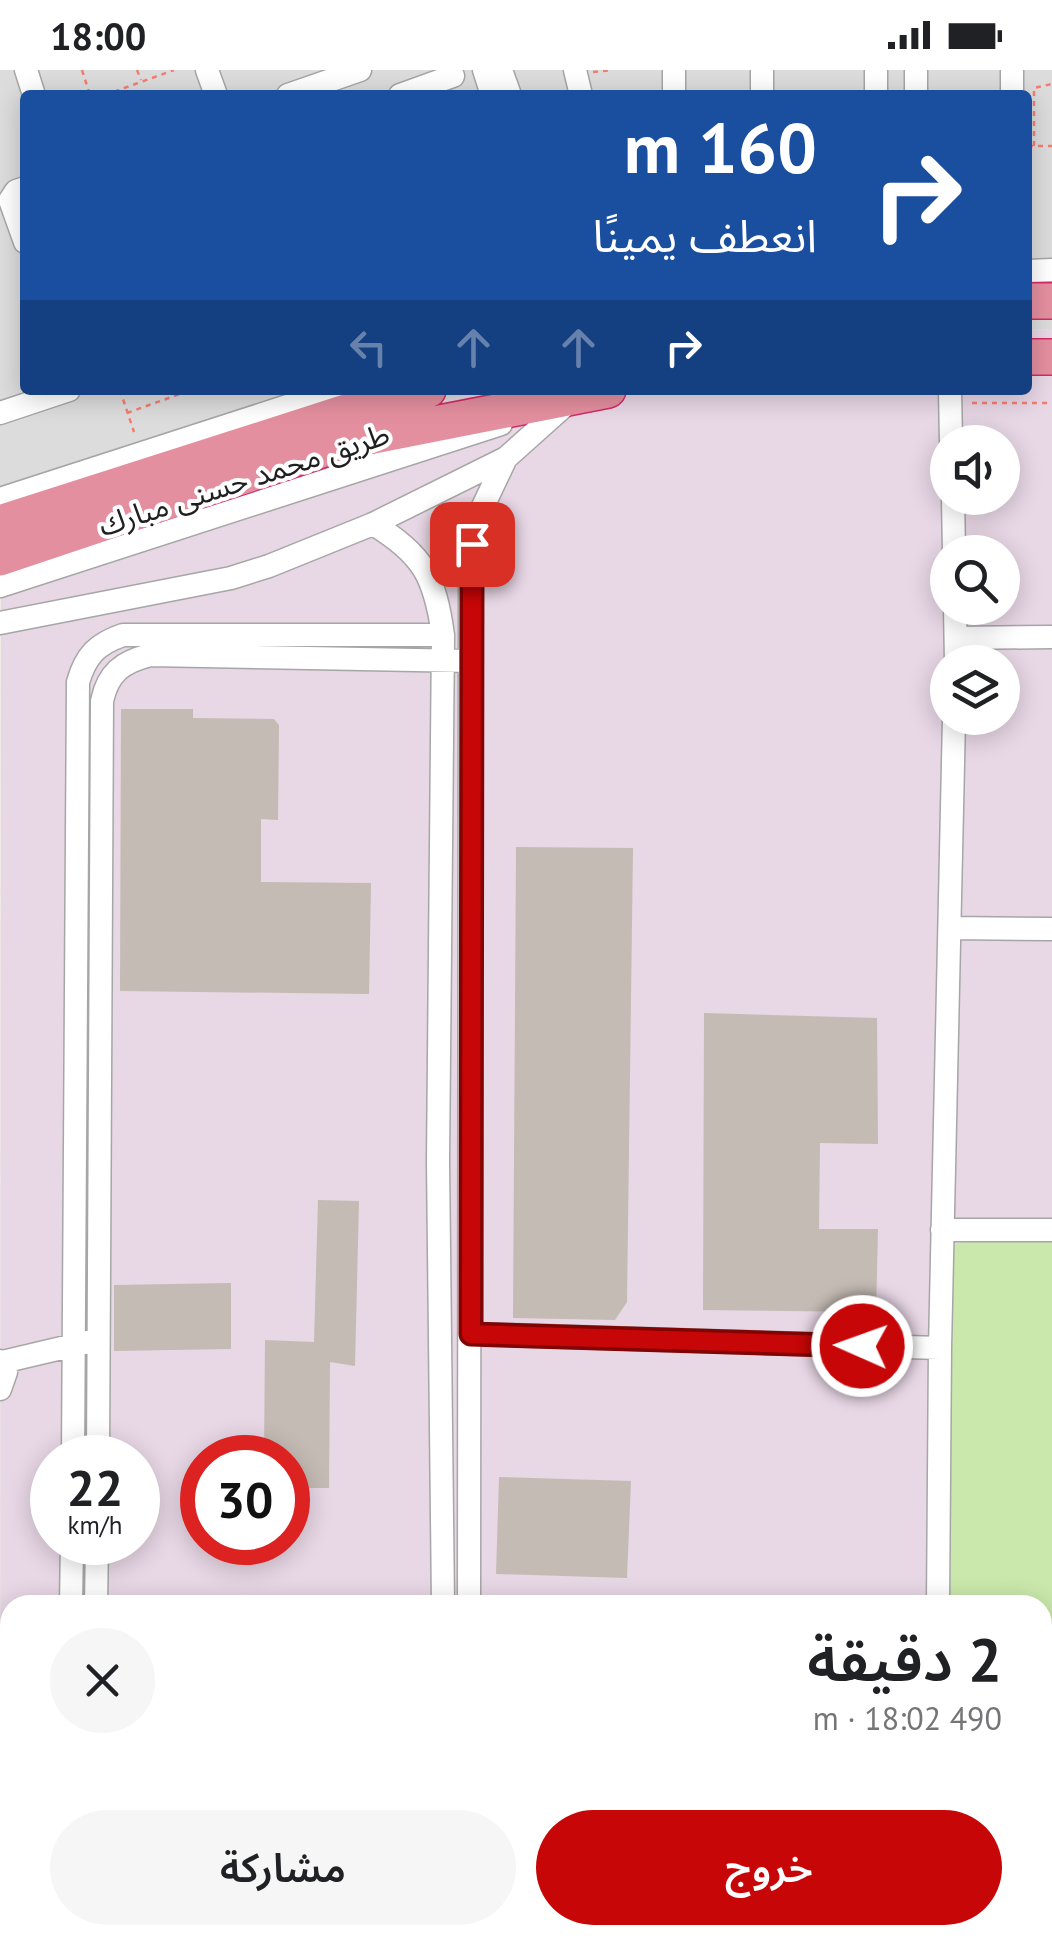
<!DOCTYPE html>
<html lang="ar">
<head>
<meta charset="utf-8">
<style>
  :root { --surface:#fff; --page:#f6f6f6; --text:#202124; --muted:#757577; --accent:#c70607 }
  body { margin:0; font-family:"PT Sans","Noto Sans Arabic",sans-serif; background:var(--page); color:var(--text); direction:rtl; height:100vh; display:flex; flex-direction:column; font-size:38px; white-space:nowrap }
  * { box-sizing:border-box; margin:0 }
  p { font-size:32px; color:var(--muted) }
  .icon { flex:none; width:55px; height:55px; fill:none; stroke:currentColor; stroke-width:2; stroke-linecap:round; stroke-linejoin:round }
  .map { position:relative; flex:1; overflow:hidden; direction:ltr }
  .sheet { position:absolute; left:0px; top:1525px; width:1052px; height:350px; display:flex; flex-direction:column; background:var(--surface); border-radius:30px 30px 0 0; box-shadow:0 5px 25px #0003; direction:rtl }
  .sheet>* { flex:none }
  .top-card { position:absolute; left:20px; top:20px; width:1012px; height:305px; border-radius:10px; box-shadow:0 5px 25px #0003; direction:rtl; background:#1a4fa0; color:#fff; overflow:hidden }
  .tools { position:absolute; left:930px; top:355px; display:grid; gap:20px }
  .tools a { display:grid; place-items:center; width:90px; height:90px; border-radius:50%; background:var(--surface); box-shadow:0 5px 25px #0003; font-size:50px }
  .speed { position:absolute; left:30px; top:1365px; display:flex; gap:20px; font-size:50px; font-weight:700; text-align:center }
  .speed>* { display:grid; place-content:center; width:130px; height:130px; border-radius:50%; background:var(--surface); box-shadow:0 5px 25px #0003; line-height:1 }
  .speed small { font-size:25px; font-weight:400 }
  .speed .limit { border:15px solid #d22; background:#fff; color:#111 }
  .pin { position:absolute; display:grid; place-items:center; width:85px; height:85px; color:#fff; margin:-42px; border-radius:20px; box-shadow:0 5px 15px #0006 }
  .me { position:absolute; width:110px; margin:-55px; rotate:272deg; stroke-linejoin:round; filter:drop-shadow(0 0 8px #0008) }
  .turn { display:flex; align-items:center; gap:35px; height:210px; padding:0 50px; font-size:45px }
  .turn .icon { width:130px; height:130px; stroke-width:2.5 }
  .turn b { display:block; font-size:70px; line-height:85px }
  .lanes { display:flex; align-items:center; height:95px; padding:0 50px; background:#0003; justify-content:center; gap:50px; direction:ltr }
  .lanes .off { opacity:.35 }
  .round { display:grid; place-items:center; flex:none; width:105px; height:105px; border-radius:52px; background:var(--page) }
  .summary { display:flex; align-items:center; justify-content:space-between; height:170px; padding:0 50px }
  h1 { font-size:60px; font-weight:600; line-height:75px }
  .cta { display:flex; gap:20px; margin-top:auto; padding:20px 50px }
  .cta a { flex:1; height:115px; border-radius:60px; background:var(--accent); color:#fff; font-size:40px; font-weight:600; line-height:115px; text-align:center }
  .cta a+a { background:var(--page); color:var(--text) }
  .status { display:flex; justify-content:space-between; align-items:center; height:70px; padding:0 50px; background:var(--surface); direction:ltr }
  .status svg { height:28px; fill:currentColor }
  .map>svg:first-child { display:block }
  .residential { fill:#dddcdc }
  .industrial { fill:#e8d7e5; fill-rule:evenodd }
  .grass { fill:#cae8ac }
  .building { fill:#c4bbb4 }
  .lines { fill:none; stroke-linecap:round; stroke-linejoin:round }
  .minor-casing { stroke:#a6a6a6; stroke-width:25 }
  .highway-casing { stroke:#d52a65; stroke-width:38 }
  .path { stroke:#f57d70; stroke-width:2.5; stroke-dasharray:5 5; stroke-linecap:butt }
  .minor { stroke:#fff; stroke-width:22 }
  .highway { stroke:#e48f9f; stroke-width:35 }
  .route-casing { stroke:#810405; stroke-width:25 }
  .route { stroke:#c70607; stroke-width:18 }
  .labels { text-anchor:middle; stroke-width:8; stroke-linejoin:round; paint-order:stroke }
  .street-label { font-size:30px; fill:#1f1f1f; stroke:#fff }
</style>
</head>
<body>
<div class="status"><b>18:00</b><svg viewBox="0 0 49 12"><path d="M0 12V9h3v3zM5 12V6h3v6zM10 12V3h3v9zM15 12V0h3v12zM26 1h20v11H26zM47 4h2v5h-2z"/></svg></div>
<div class="map">
<svg width="1052" height="1875" viewBox="0 0 1052 1875">
  <rect width="100%" height="100%" fill="#efece5"/>
  <!-- residential -->
  <path class="residential" d="M0,0H1052V260L1028,259V25H25V320H495L446,330L0,477Z"/>
  <!-- industrial -->
  <path class="industrial" d="M1028,259L1052,260V1875H0L1,476L446,330L495,320H1028ZM948,372H1002V428H948ZM948,482H1002V538H948ZM948,592H1002V648H948ZM52,1388H138V1472H52ZM202,1388H288V1472H202ZM10,1535H1042V1865H10Z"/>
  <!-- grass -->
  <path class="grass" d="M963,1171L1052,1172V1875H940V1865H1042V1535H944L951,1177Z"/>
  <!-- building -->
  <path class="building" d="M121,639H193V648L274,649L279,655L278,750L261,749V812L371,813L369,924L120,921Z
    M516,777L633,778L627,1232L615,1250L513,1248Z
    M704,943L877,948L878,1074L820,1073L819,1159H878L876,1242L703,1240Z
    M318,1130L359,1131L355,1296L330,1292L329,1418H288V1388H264L265,1270L314,1272Z
    M231,1213V1279L114,1281V1215Z
    M499,1407L631,1411L627,1508L496,1504Z"/>
  <g class="lines">
    <defs>
      <path id="minor" d="M26,0L34,25
        M207,0L216,25
        M484,0L492,25
        M501,0L510,25
        M575,0L581,25
        M674,0V25
        M876,0V25
        M916,0V25
        M1012,0V25
        M288,25L360,0
        M400,25L453,6
        M762,25V0
        M25,118L16,121L10,130L25,172
        M1028,201L1052,200
        M950,320L951,372
        M0,343L69,320
        M953,428L954,482
        M0,429L337,320
        M373,454C423,484 435,507 443,565L438,1091L443,1535
        M0,516L501,354
        M955,538L956,592
        M0,553L231,508L269,496L373,454L506,388L572,329
        M956,568L1052,567
        M950,858L1052,859
        M942,1160H1052
        M471,1264L940,1278
        M0,1291L6,1302L0,1319
        M2,1292L87,1272
        M73,1388L78,612C86,585 97,574 123,565H443
        M98,1388L102,631C108,603 122,592 150,585L469,591
        M71,1535L72,1472
        M96,1535L97,1472
        M469,1535L470,492L477,449L506,388
        M938,1535L940,1278L954,648
        M93,1865V1875
        M64,1875V1865
        M444,1875V1865
        M466,1875V1865
        M936,1875V1865"/>
      <path id="highway" d="M1028,231H1052
        M1028,287H1052
        M0,453L343,343L428,320
        M0,488L348,371L608,320"/>
    </defs>
    <!-- minor casing -->
    <use href="#minor" class="minor-casing"/>
    <!-- highway casing -->
    <use href="#highway" class="highway-casing"/>
    <!-- path -->
    <path class="path" d="M82,0L90,25
      M137,0L141,10
      M593,2L612,0
      M105,25L174,0
      M1028,76H1052
      M1034,76V18L1052,14
      M120,320L134,362
      M972,333H1052
      M127,343L191,320"/>
    <!-- minor -->
    <use href="#minor" class="minor"/>
    <!-- highway -->
    <use href="#highway" class="highway"/>
  </g>
  <g class="lines">
    <defs>
      <path id="route" d="M472,474L471,1264L862,1276"/>
    </defs>
    <!-- route casing -->
    <use href="#route" class="route-casing"/>
    <!-- route -->
    <use href="#route" class="route"/>
  </g>
  <g class="labels">
    <!-- street labels -->
    <g class="street-label">
      <text transform="translate(244 410) rotate(-18)" y="10">طريق محمد حسنى مبارك</text>
    </g>
  </g>
</svg>
<div class="tools">
<a><svg class="icon" aria-label="sound" viewBox="0 0 24 24"><path d="M4 9h4l5-4v14l-5-4H4zM17 9q2 3 0 6"/></svg></a>
<a><svg class="icon" aria-label="search" viewBox="0 0 24 24"><circle cx="10" cy="10" r="6"/><path d="M15 15l6 6"/></svg></a>
<a><svg class="icon" aria-label="layers" viewBox="0 0 24 24"><path d="M12 4l9 5-9 5-9-5zM3 14l9 5 9-5"/></svg></a>
</div>
<div class="speed"><div>22<small>km/h</small></div><div class="limit">30</div></div>
<div class="pin" style="left:472px;top:474px;background:#d93025"><svg class="icon" aria-label="arrive" viewBox="0 0 24 24"><path d="M6 21V4h12l-3 4 3 4H6"/></svg></div>
<svg class="me" style="left:862px;top:1276px" viewBox="-20 -20 40 40"><circle r="17" fill="#c70607" stroke="#fff" stroke-width="3"/><path d="M0-11L8 9 0 5-8 9z" fill="#fff"/></svg>
<div class="top-card">
<div class="turn"><svg class="icon" aria-label="right" viewBox="0 0 24 24"><path d="M7 20v-9h11M14 6l5 5-5 5"/></svg><div><b>160 m</b>انعطف يمينًا</div></div>
<div class="lanes"><svg class="icon off" aria-label="left" viewBox="0 0 24 24"><path d="M17 20v-9H6M10 6l-5 5 5 5"/></svg><svg class="icon off" aria-label="ahead" viewBox="0 0 24 24"><path d="M12 20V5M6 11l6-6 6 6"/></svg><svg class="icon off" aria-label="ahead" viewBox="0 0 24 24"><path d="M12 20V5M6 11l6-6 6 6"/></svg><svg class="icon" aria-label="right" viewBox="0 0 24 24"><path d="M7 20v-9h11M14 6l5 5-5 5"/></svg></div>
</div>
<section class="sheet">
<div class="summary"><div><h1>2 دقيقة</h1><p>490 m · 18:02</p></div><a class="round"><svg class="icon" aria-label="close" viewBox="0 0 24 24"><path d="M6 6l12 12M18 6L6 18"/></svg></a></div>
<div class="cta"><a>خروج</a><a>مشاركة</a></div>
</section>
</div>
</body>
</html>
